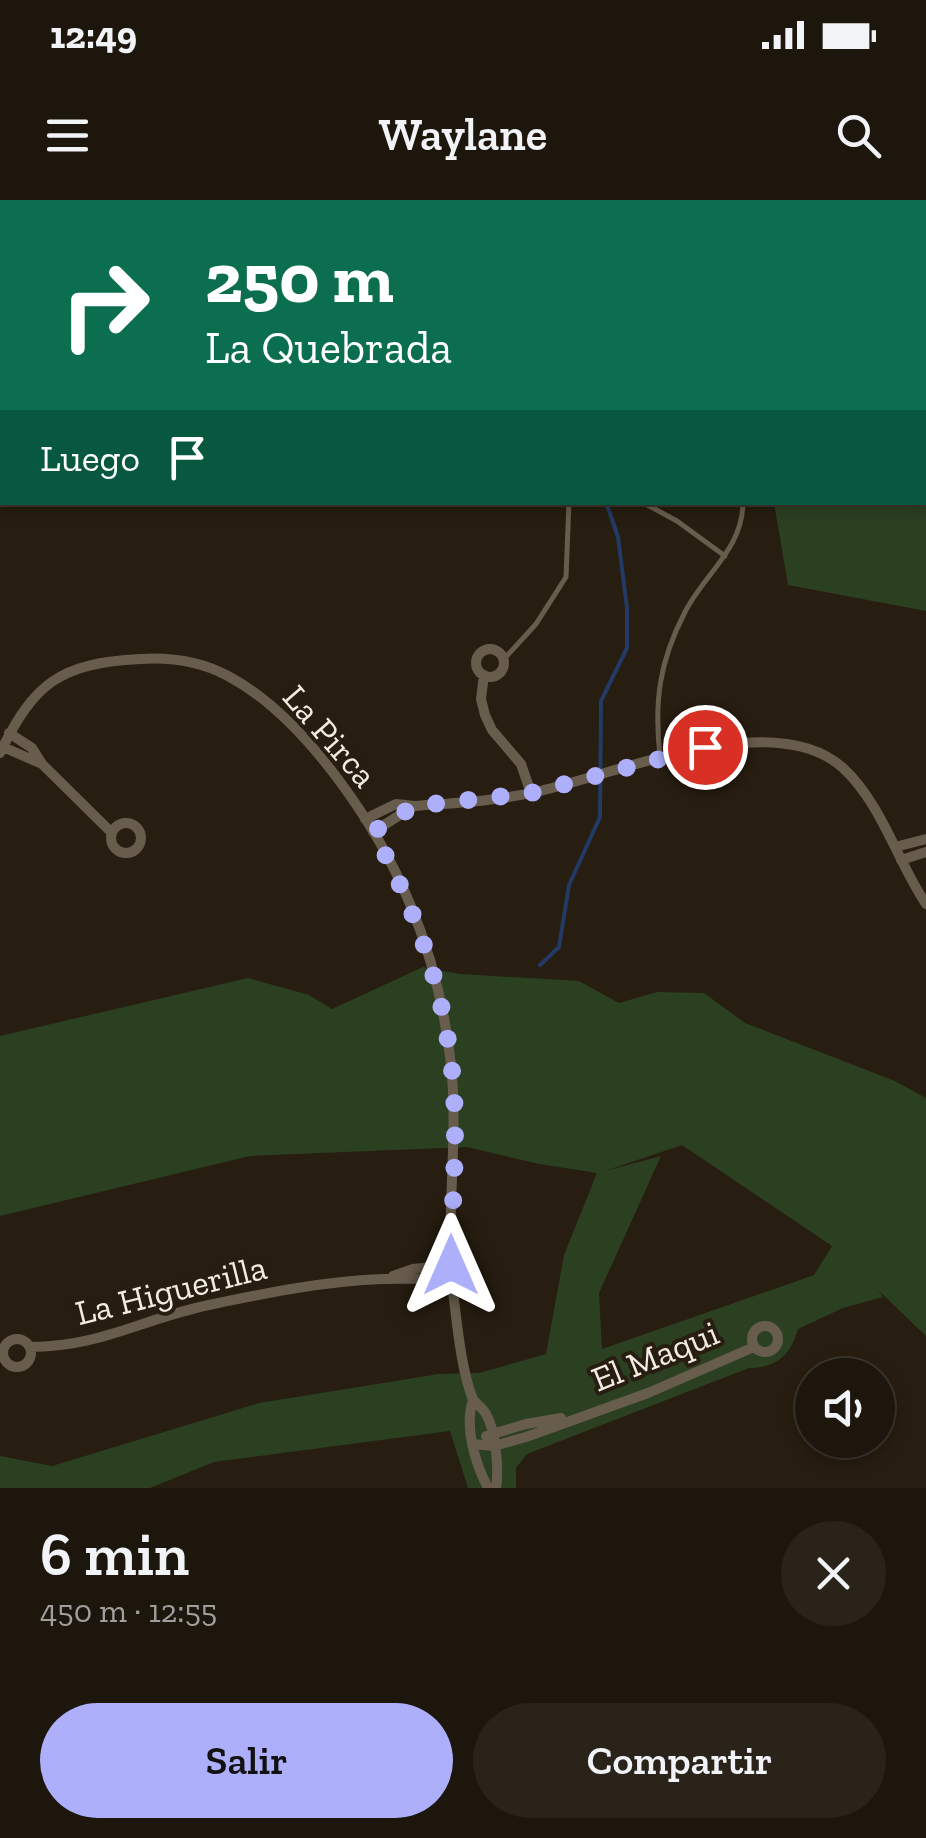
<!DOCTYPE html>
<html lang="es">
<head>
<meta charset="utf-8">
<style>
  :root { --surface:#1d160c; --page:#2a231a; --text:#f1f3f6; --muted:#a09f9d; --line:#3b352d; --accent:#adaffb }
  body { margin:0; font-family:"Zilla Slab",serif; background:var(--page); color:var(--text); height:100vh; display:flex; flex-direction:column; font-size:38px; white-space:nowrap }
  * { box-sizing:border-box; margin:0 }
  p { font-size:32px; color:var(--muted) }
  .icon { flex:none; width:55px; height:55px; fill:none; stroke:currentColor; stroke-width:2; stroke-linecap:round; stroke-linejoin:round }
  .map { position:relative; height:1288px; overflow:hidden }
  .drawer { display:flex; flex-direction:column; background:var(--surface); flex:1 }
  .drawer>* { flex:none }
  .banner { position:absolute; left:0px; top:0px; width:928px; height:305px; box-shadow:0 5px 15px #0003,0 0 0 2px var(--line); background:#0b6e4f; color:#fff; overflow:hidden }
  .controls { position:absolute; left:795px; top:1158px; display:grid; gap:20px }
  .controls a { display:grid; place-items:center; width:100px; height:100px; border-radius:50%; background:var(--surface); box-shadow:0 5px 15px #0003,0 0 0 2px var(--line); font-size:50px }
  .pin { position:absolute; display:grid; place-items:center; width:85px; height:85px; color:#fff; margin:-42px; border:5px solid #fff; border-radius:50%; box-shadow:0 2px 10px #0007 }
  .me { position:absolute; width:110px; margin:-55px; rotate:0deg; stroke-linejoin:round; filter:drop-shadow(0 0 8px #0008) }
  .turn { display:flex; align-items:center; gap:35px; height:210px; padding:0 40px; font-size:45px }
  .turn .icon { width:130px; height:130px; stroke-width:2.5 }
  .turn b { display:block; font-size:70px; line-height:85px }
  .then { display:flex; align-items:center; height:95px; padding:0 40px; background:#0003; gap:20px; font-size:38px }
  .round { display:grid; place-items:center; flex:none; width:105px; height:105px; border-radius:52px; background:var(--page) }
  .summary { display:flex; align-items:center; justify-content:space-between; height:170px; padding:0 40px }
  h1 { font-size:60px; font-weight:600; line-height:75px }
  .cta { display:flex; gap:20px; margin-top:auto; padding:20px 40px }
  .cta a { flex:1; height:115px; border-radius:60px; background:var(--accent); color:#111; font-size:40px; font-weight:600; line-height:115px; text-align:center }
  .cta a+a { background:var(--page); color:var(--text) }
  .status { display:flex; justify-content:space-between; align-items:center; height:70px; padding:0 50px; background:var(--surface); direction:ltr }
  .status svg { height:28px; fill:currentColor }
  header { display:flex; justify-content:space-between; align-items:center; height:130px; padding:0 40px; background:var(--surface); font-size:45px; font-weight:600 }
  .map>svg:first-child { display:block }
  .green { fill:#2a4021; fill-rule:evenodd }
  .lines { fill:none; stroke-linecap:round; stroke-linejoin:round }
  .stream { stroke:#223a65; stroke-width:4 }
  .service { stroke:#685c4d; stroke-width:5 }
  .minor { stroke:#685c4d; stroke-width:10 }
  .route { stroke:#adaffb; stroke-width:18; stroke-dasharray:0 32.4 }
  .labels { text-anchor:middle; stroke-width:8; stroke-linejoin:round; paint-order:stroke }
  .street-label { font-size:35px; fill:#f3ece3; stroke:#271d10 }
</style>
</head>
<body>
<div class="status"><b>12:49</b><svg viewBox="0 0 49 12"><path d="M0 12V9h3v3zM5 12V6h3v6zM10 12V3h3v9zM15 12V0h3v12zM26 1h20v11H26zM47 4h2v5h-2z"/></svg></div>
<header><svg class="icon" aria-label="menu" viewBox="0 0 24 24"><path d="M4 6h16M4 12h16M4 18h16"/></svg>Waylane<svg class="icon" aria-label="search" viewBox="0 0 24 24"><circle cx="10" cy="10" r="6"/><path d="M15 15l6 6"/></svg></header>
<div class="map">
<svg width="926" height="1288" viewBox="0 0 926 1288">
  <rect width="100%" height="100%" fill="#271d10"/>
  <!-- green -->
  <path class="green" d="M0,0H624L2,2L0,299Z
    M720,0H926V411L788,385L774,303L925,302V2Z
    M423,767L460,774L579,781L619,803L657,792L704,793L745,823L895,881L926,898V1136L878,1090L883,1097L843,1108L798,1129C791,1155 776,1168 749,1168L527,1254L516,1268V1288H468L450,1231L214,1262L150,1288H0V1256L52,1266L259,1203L439,1174L479,1173L546,1154L564,1055L597,973L539,964L467,947L250,956L0,1016V836L248,778L309,795L332,809ZM682,945L832,1046L814,1075L602,1149L599,1093L661,956L605,971Z"/>
  <g class="lines">
    <!-- stream -->
    <path class="stream" d="M622,2L623,0
      M540,765L559,747L569,685L600,617L601,501L627,448V408L618,337L606,302"/>
    <!-- service -->
    <path class="service" d="M642,302L677,321L725,356
      M504,459L536,424L566,377L569,302
      M660,557C654,502 659,462 685,412C704,374 743,349 743,302"/>
    <!-- minor -->
    <path class="minor" d="M476 463a14 14 0 1 1 28 0a14 14 0 1 1-28 0Z
      M484,475L481,499L485,515L492,530L521,564L531,593
      M9,533L32,548L42,564L112,633
      M3,547L42,564
      M0,553C34,483 60,463 140,459C171,457 200,461 228,476C304,516 378,626 410,704C431,754 445,810 451,865C459,940 445,1017 453,1092C457,1123 461,1168 472,1197C475,1204 482,1207 486,1214C496,1231 499,1269 496,1288
      M365,619L396,604L415,606C455,603 496,601 535,592C615,575 774,505 843,568C882,604 897,661 926,704
      M111 638a15 15 0 1 1 30 0a15 15 0 1 1-30 0Z
      M373,632L414,606
      M895,647L926,639
      M901,660L926,652
      M393,1076L413,1069L451,1065
      M752 1139a13 13 0 1 1 26 0a13 13 0 1 1-26 0Z
      M3 1153a14 14 0 1 1 28 0a14 14 0 1 1-28 0Z
      M30,1147C100,1147 145,1118 209,1105C266,1093 325,1081 383,1079C406,1078 428,1080 452,1078
      M473,1200C464,1227 475,1263 488,1288
      M486,1236L526,1224L561,1218
      M473,1244L494,1246L526,1237L648,1193L754,1147"/>
  </g>
  <g class="lines">
    <!-- route -->
    <path class="route" d="M451,1065C452,1004 458,940 453,880C445,792 416,708 373,632L414,606L531,593L705,547"/>
  </g>
  <g class="labels">
    <!-- street labels -->
    <g class="street-label">
      <text transform="translate(330 536) rotate(49)" y="12">La Pirca</text>
      <text transform="translate(171 1090) rotate(-14)" y="12">La Higuerilla</text>
      <text transform="translate(655 1156) rotate(-22)" y="12">El Maqui</text>
    </g>
  </g>
</svg>
<div class="controls">
<a><svg class="icon" aria-label="sound" viewBox="0 0 24 24"><path d="M4 9h4l5-4v14l-5-4H4zM17 9q2 3 0 6"/></svg></a>
</div>
<div class="pin" style="left:705px;top:547px;background:#d93025"><svg class="icon" aria-label="arrive" viewBox="0 0 24 24"><path d="M6 21V4h12l-3 4 3 4H6"/></svg></div>
<svg class="me" style="left:451px;top:1065px" viewBox="-20 -20 40 40"><path d="M0-17L14 15 0 8-14 15z" fill="#adaffb" stroke="#fff" stroke-width="4"/></svg>
<div class="banner">
<div class="turn"><svg class="icon" aria-label="right" viewBox="0 0 24 24"><path d="M7 20v-9h11M14 6l5 5-5 5"/></svg><div><b>250 m</b>La Quebrada</div></div>
<div class="then">Luego<svg class="icon" aria-label="arrive" viewBox="0 0 24 24"><path d="M6 21V4h12l-3 4 3 4H6"/></svg></div>
</div>
</div>
<section class="drawer">
<div class="summary"><div><h1>6 min</h1><p>450 m · 12:55</p></div><a class="round"><svg class="icon" aria-label="close" viewBox="0 0 24 24"><path d="M6 6l12 12M18 6L6 18"/></svg></a></div>
<div class="cta"><a>Salir</a><a>Compartir</a></div>
</section>
</body>
</html>
